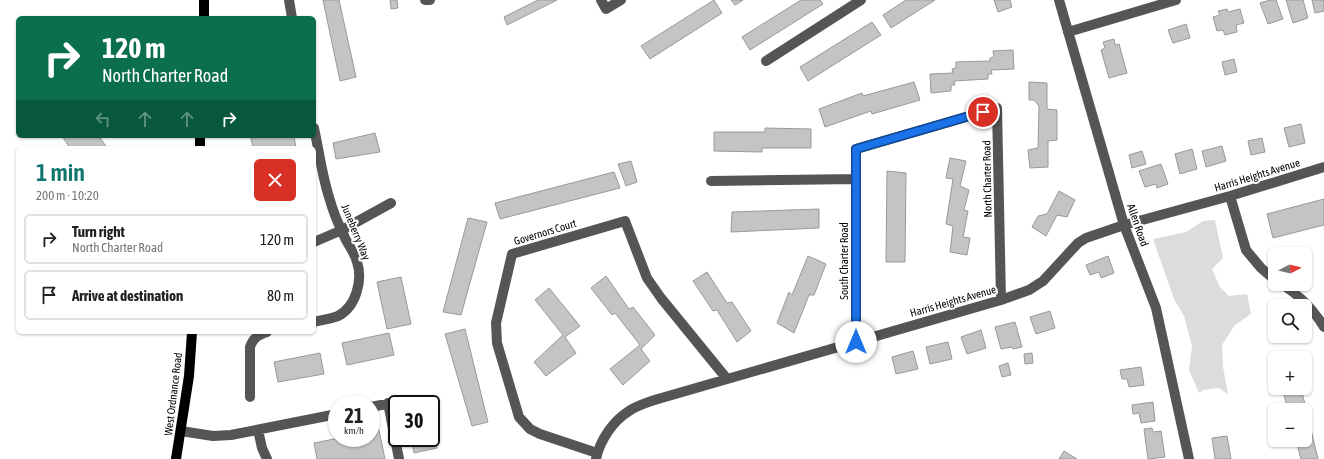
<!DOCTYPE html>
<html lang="en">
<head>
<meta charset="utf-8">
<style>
  :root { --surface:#fff; --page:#f2f2f2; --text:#202124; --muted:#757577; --line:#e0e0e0; --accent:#0f766e }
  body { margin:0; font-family:"Asap Condensed",sans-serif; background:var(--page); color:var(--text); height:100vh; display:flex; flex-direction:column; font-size:15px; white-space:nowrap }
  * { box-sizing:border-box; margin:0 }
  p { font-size:13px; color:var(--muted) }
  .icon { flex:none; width:22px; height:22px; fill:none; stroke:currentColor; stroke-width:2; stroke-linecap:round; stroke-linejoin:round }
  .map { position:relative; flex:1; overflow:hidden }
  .details { position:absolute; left:16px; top:146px; width:300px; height:188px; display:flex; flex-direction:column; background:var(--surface); border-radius:6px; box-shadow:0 1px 3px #0004 }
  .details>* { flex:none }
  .top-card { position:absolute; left:16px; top:16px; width:300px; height:122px; border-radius:6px; box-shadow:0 1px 3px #0004; background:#0b6e4f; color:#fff; overflow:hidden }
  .needle { width:26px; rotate:83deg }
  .controls { position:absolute; left:1268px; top:247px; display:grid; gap:8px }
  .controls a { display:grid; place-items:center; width:44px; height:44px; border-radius:6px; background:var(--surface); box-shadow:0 1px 3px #0004; font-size:20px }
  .speed { position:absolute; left:328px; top:395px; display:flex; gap:8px; font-size:20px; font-weight:700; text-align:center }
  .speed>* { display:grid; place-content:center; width:52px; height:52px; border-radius:50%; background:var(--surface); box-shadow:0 1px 3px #0004; line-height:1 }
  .speed small { font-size:10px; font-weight:400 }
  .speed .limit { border:2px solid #111; border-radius:6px; background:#fff; color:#111 }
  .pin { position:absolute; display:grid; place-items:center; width:34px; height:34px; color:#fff; margin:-17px; border:2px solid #fff; border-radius:50%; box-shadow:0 1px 4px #0007 }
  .me { position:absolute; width:44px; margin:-22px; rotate:0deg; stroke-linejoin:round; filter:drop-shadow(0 0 3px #0008) }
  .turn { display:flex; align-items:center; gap:14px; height:84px; padding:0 20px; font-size:18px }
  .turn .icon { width:52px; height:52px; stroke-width:2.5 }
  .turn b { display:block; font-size:28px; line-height:34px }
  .lanes { display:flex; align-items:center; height:38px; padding:0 20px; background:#0003; justify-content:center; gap:20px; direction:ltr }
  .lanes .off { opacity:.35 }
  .round { display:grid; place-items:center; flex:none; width:42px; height:42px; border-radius:6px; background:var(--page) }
  .headline { display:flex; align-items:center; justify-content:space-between; height:68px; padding:0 20px }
  h1 { font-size:24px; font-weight:600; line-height:30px; color:var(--accent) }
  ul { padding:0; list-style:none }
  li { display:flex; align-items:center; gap:12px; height:50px; margin:0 8px 6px; padding:0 12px; border:2px solid var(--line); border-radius:6px }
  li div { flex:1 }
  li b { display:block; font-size:15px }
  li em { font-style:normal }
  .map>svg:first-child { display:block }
  .green { fill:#dcdcdc }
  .building { fill:#c4c4c4; stroke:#999 }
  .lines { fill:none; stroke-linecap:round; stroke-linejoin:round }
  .minor { stroke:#555; stroke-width:10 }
  .major { stroke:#000; stroke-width:10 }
  .route-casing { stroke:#114b97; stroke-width:10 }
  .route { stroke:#1a73e8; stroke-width:7 }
  .labels { text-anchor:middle; stroke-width:4; stroke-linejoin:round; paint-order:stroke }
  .street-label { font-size:11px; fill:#000; stroke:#fff }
</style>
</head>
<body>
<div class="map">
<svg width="1324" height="459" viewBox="0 0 1324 459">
  <rect width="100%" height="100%" fill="#fff"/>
  <!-- green -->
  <path class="green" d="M1215,220L1223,258L1212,269L1220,287L1229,296L1247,294L1251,314L1235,325L1222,345L1223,367L1228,394L1219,388L1203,390L1199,393L1189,370L1192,346L1184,316L1174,299L1153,239L1186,232L1203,221Z"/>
  <!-- building -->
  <path class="building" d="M323,0H339L356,77L340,81Z
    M390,0H397L398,8L391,9Z
    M538,0H557L507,25L504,17Z
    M714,0L722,13L650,59L641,46Z
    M731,0H743L735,5Z
    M801,0H820L823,4L750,50L742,37Z
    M906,0H935L891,28L883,15Z
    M994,0H1010L1012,7L998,12Z
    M1270,0H1276L1283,19L1268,24L1260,3Z
    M1286,0H1303L1308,18L1293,23Z
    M1312,0H1324V11L1315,13Z
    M1227,9L1228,12L1240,9L1244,23L1236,25L1237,32L1225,35L1223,30L1217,31L1213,17L1220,15L1218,11Z
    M872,22L881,35L808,81L800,67Z
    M1186,24L1190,38L1173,43L1168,30Z
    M1114,39L1115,45L1119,44L1127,73L1109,78L1101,50L1105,48L1103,42Z
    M1013,50L1014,69L991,70L992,74H988V79L954,81L955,85H951V91L931,93L930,74L953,73L952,69L956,68V62L990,61V58L994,57L993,51Z
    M1234,59L1237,72L1225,75L1222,62Z
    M914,82L920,100L872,114L871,111L825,127L819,109L862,93L863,96Z
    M1029,82L1047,83V109L1057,110V140L1048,141V167L1030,168L1028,150L1038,148L1039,106L1034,100H1029Z
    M1301,124L1305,143L1289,147L1284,128Z
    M765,128L811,129V148H762V152L714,151V132H765Z
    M375,133L380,152L336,159L333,143Z
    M62,136H99L107,148H70Z
    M262,136H294L296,148H253L251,138Z
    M1262,138L1265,152L1251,155L1248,141Z
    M1222,146L1226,161L1206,167L1202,151Z
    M1192,149L1197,169L1180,174L1175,154Z
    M1142,151L1146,164L1132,168L1129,155Z
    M950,158L966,161L960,186L969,190L964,210L968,211L963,237L970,238L967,255L950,252L953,226L946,224L953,179L946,178Z
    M631,161L637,182L626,186L618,164Z
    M1161,164L1168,184L1157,188L1156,184L1145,187L1139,171Z
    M887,171L906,173L905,262H886Z
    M614,172L620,188L500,219L495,203Z
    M1059,191L1075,200L1067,217L1057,215L1046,236L1032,227L1038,216L1047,214Z
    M1324,199V225L1273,238L1267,214Z
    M819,209V228L731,232L732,212Z
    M468,218L487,222L461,315L443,312Z
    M808,256L826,264L814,295H809L794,333L777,323L789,292L792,295Z
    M1108,256L1114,273L1101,278L1099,272L1090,275L1086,265Z
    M707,272L727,303L732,302L751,331L737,342L717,310L713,311L693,281Z
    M606,276L629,309L633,307L655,335L641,349L650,361L623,385L610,369L640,345L615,313L612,315L591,288Z
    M401,277L411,324L387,329L377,282Z
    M549,288L580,326L565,337L576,353L546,376L534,362L563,335L535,300Z
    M1050,311L1055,328L1036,334L1030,317Z
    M1015,322L1022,347L1013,349L1012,347L1001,349L995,327Z
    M465,329L488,422L472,426L445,334Z
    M981,330L986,348L967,354L961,337Z
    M389,333L394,355L347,365L342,343Z
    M948,342L952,359L930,364L926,347Z
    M913,351L918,369L896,374L892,357Z
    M320,353L324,374L278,382L274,362Z
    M1032,353L1033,363L1025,364L1024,354Z
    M1008,363L1011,375L1002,377L999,366Z
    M1141,367L1144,385L1129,387L1127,379H1122L1120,370Z
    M1282,388H1301L1318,459H1301L1296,440H1305V410H1288Z
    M1153,402L1155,421L1141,423L1139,413L1133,414L1132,405Z
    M431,421L437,448L414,453L411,438H431Z
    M1152,428L1153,432L1161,431L1165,457L1148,459L1144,429Z
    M379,430L385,459H317L314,443L339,438H371V432Z
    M1227,436L1231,459H1215L1212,438Z
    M1064,451L1077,459H1059Z"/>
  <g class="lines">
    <!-- minor -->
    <path class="minor" d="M289,0L292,18
      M425,0H430
      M601,0L606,9L621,0
      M1059,0L1124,225L1156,308L1189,459
      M1068,32L1176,0
      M766,61L861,0
      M314,128C319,151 322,175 329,197C333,212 339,226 346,240C350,247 355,254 357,262C363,280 356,307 338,316C330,319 322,320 314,322
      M711,181L856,179
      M1230,196L1246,250L1261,268L1275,280
      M314,242L342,230L391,203
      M1281,284C1300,295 1313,309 1324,327
      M856,342V149L997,108L1001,300
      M250,397V347C253,338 258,335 267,332
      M388,403L399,459
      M371,407L401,401
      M258,430L262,448L267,459
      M181,431L213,436L231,435L337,414
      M597,453L540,434L530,429L519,417L497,343L496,323L512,254L625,221L647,278L661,298L727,379
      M596,459C600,440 613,421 629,411C638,405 649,402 658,399L1001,300L1029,290L1043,281L1078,243L1086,238L1124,225L1230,196L1324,167"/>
    <!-- major -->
    <path class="major" d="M204,18V0
      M200,148V136
      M176,459L189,376L192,332"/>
  </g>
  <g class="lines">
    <defs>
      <path id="route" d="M856,342V149L983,112"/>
    </defs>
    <!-- route casing -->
    <use href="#route" class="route-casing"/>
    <!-- route -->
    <use href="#route" class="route"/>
  </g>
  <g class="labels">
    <!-- street labels -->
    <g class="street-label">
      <text transform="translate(1257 175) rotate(-17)" y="4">Harris Heights Avenue</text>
      <text transform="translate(987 179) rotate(-91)" y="4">North Charter Road</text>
      <text transform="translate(1138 225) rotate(71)" y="4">Allen Road</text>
      <text transform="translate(356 232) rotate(68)" y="4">Juneberry Way</text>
      <text transform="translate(545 232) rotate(-17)" y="4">Governors Court</text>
      <text transform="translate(844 261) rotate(-90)" y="4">South Charter Road</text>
      <text transform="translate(953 301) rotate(-16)" y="4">Harris Heights Avenue</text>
      <text transform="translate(173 394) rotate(-83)" y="4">West Ordnance Road</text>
    </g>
  </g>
</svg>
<div class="controls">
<a><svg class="needle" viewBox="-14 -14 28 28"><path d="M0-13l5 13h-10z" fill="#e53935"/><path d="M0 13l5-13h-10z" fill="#757577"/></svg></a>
<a><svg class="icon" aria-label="search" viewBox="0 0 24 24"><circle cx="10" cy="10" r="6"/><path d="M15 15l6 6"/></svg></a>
<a>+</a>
<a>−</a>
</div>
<div class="speed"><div>21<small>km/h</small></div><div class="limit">30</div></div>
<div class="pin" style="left:983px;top:112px;background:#d93025"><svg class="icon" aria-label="arrive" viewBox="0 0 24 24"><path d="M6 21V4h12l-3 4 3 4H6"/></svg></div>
<svg class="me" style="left:856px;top:342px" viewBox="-20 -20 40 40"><circle r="19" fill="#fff"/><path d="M0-13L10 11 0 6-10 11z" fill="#1a73e8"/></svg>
<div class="top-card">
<div class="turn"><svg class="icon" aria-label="right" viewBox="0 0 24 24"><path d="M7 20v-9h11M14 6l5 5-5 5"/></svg><div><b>120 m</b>North Charter Road</div></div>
<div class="lanes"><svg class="icon off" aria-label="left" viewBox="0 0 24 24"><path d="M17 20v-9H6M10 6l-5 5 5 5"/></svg><svg class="icon off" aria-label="ahead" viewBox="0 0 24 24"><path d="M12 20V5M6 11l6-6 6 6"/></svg><svg class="icon off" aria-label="ahead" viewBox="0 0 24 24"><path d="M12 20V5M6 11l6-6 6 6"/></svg><svg class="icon" aria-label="right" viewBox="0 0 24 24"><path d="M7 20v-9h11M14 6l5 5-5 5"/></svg></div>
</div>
<section class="details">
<div class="headline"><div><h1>1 min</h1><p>200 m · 10:20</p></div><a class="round" style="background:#d93025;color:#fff"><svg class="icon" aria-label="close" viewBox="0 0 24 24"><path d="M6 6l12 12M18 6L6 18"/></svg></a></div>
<ul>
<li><svg class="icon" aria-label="right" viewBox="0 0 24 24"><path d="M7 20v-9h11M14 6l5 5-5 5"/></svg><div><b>Turn right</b><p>North Charter Road</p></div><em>120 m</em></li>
<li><svg class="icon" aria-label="arrive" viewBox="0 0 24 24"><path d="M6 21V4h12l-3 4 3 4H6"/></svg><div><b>Arrive at destination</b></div><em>80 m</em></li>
</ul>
</section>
</div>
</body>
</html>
